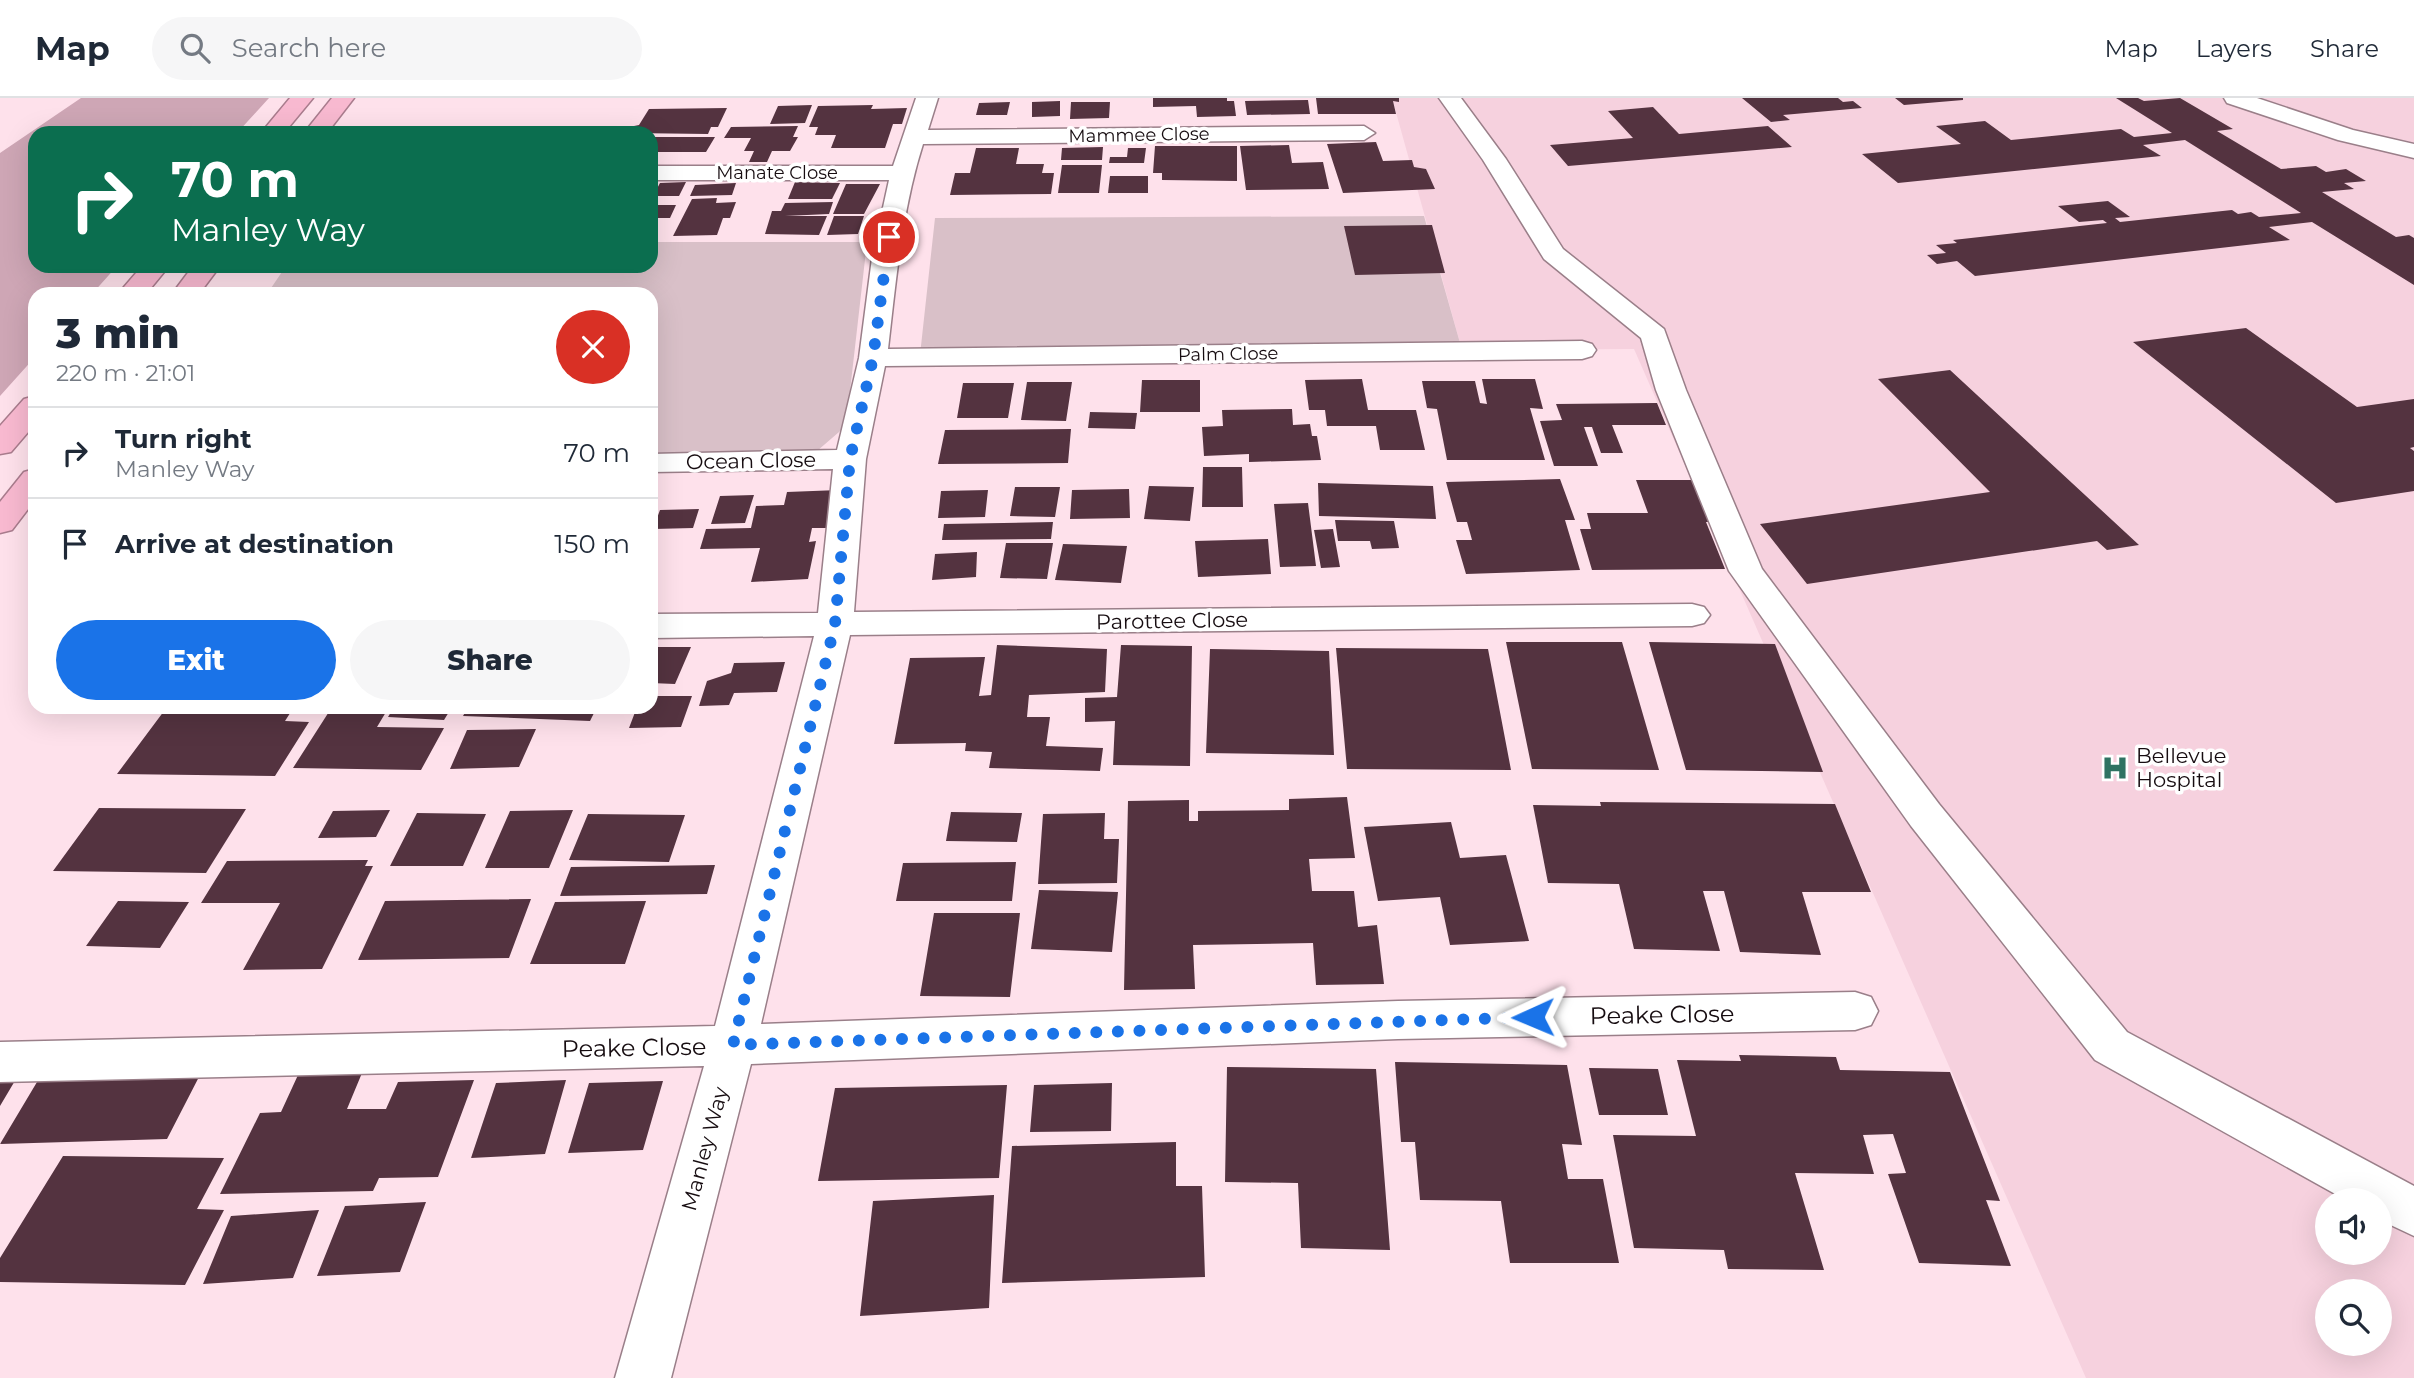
<!DOCTYPE html>
<html lang="en">
<head>
<meta charset="utf-8">
<style>
  :root { --surface:#fff; --page:#f6f6f7; --text:#1f2937; --muted:#747a83; --line:#e0e1e3; --accent:#1a73e8 }
  body { margin:0; font-family:Montserrat,sans-serif; background:var(--page); color:var(--text); height:100vh; display:flex; flex-direction:column; font-size:26px; white-space:nowrap }
  * { box-sizing:border-box; margin:0 }
  p { font-size:23px; color:var(--muted) }
  .icon { flex:none; width:38px; height:38px; fill:none; stroke:currentColor; stroke-width:2; stroke-linecap:round; stroke-linejoin:round }
  .map { position:relative; flex:1; overflow:hidden }
  .side { position:absolute; left:28px; top:189px; width:630px; height:427px; display:flex; flex-direction:column; background:var(--surface); border-radius:21px; box-shadow:0 7px 28px #0002 }
  .side>* { flex:none }
  .hud { position:absolute; left:28px; top:28px; width:630px; height:147px; border-radius:21px; box-shadow:0 7px 28px #0002; background:#0b6e4f; color:#fff; overflow:hidden }
  .fabs { position:absolute; left:2315px; top:1090px; display:grid; gap:14px }
  .fabs a { display:grid; place-items:center; width:77px; height:77px; border-radius:50%; background:var(--surface); box-shadow:0 7px 28px #0002; font-size:35px }
  .pin { position:absolute; display:grid; place-items:center; width:60px; height:60px; color:#fff; margin:-30px; border:4px solid #fff; border-radius:50%; box-shadow:0 2px 7px #0007 }
  .me { position:absolute; width:77px; margin:-38px; rotate:269deg; stroke-linejoin:round; filter:drop-shadow(0 0 5px #0008) }
  .turn { display:flex; align-items:center; gap:24px; height:147px; padding:0 28px; font-size:32px }
  .turn .icon { width:91px; height:91px; stroke-width:2.5 }
  .turn b { display:block; font-size:49px; line-height:60px }
  .round { display:grid; place-items:center; flex:none; width:74px; height:74px; border-radius:37px; background:var(--page) }
  .overview { display:flex; align-items:center; justify-content:space-between; height:119px; padding:0 28px }
  h1 { font-size:42px; font-weight:800; line-height:52px }
  .primary-button { display:flex; gap:14px; margin-top:auto; padding:14px 28px }
  .primary-button a { flex:1; height:80px; border-radius:42px; background:var(--accent); color:#fff; font-size:28px; font-weight:800; line-height:80px; text-align:center }
  .primary-button a+a { background:var(--page); color:var(--text) }
  ul { padding:0; list-style:none }
  li { display:flex; align-items:center; gap:21px; height:91px; padding:0 28px; border-top:2px solid var(--line) }
  li div { flex:1 }
  li b { display:block; font-size:26px }
  li em { font-style:normal }
  header { display:flex; align-items:center; gap:42px; box-sizing:border-box; height:98px; padding:0 35px; background:var(--surface); border-bottom:2px solid var(--line) }
  header strong { font-size:33px }
  nav { display:flex; gap:38px; margin-inline-start:auto; font-size:24px }
  .search { width:490px; height:63px; background:var(--page); display:flex; align-items:center; gap:18px; box-sizing:border-box; padding:0 24px; border-radius:38px; color:var(--muted); font-size:26px }
  .map>svg:first-child { display:block }
  .built { fill:#f6d1de; fill-rule:evenodd }
  .green { fill:#d9c0c8 }
  .forest { fill:#cea6b5 }
  .building { fill:#543340 }
  .lines { fill:none; stroke-linecap:round; stroke-linejoin:round }
  .minor-casing { stroke:#9a7f89; stroke-width:3 }
  .highway-casing { stroke:#a97c8d; stroke-width:3 }
  .minor { fill:#fff; fill-rule:evenodd }
  .highway { fill:#f8b9d0; fill-rule:evenodd }
  .route { stroke:#1a73e8; stroke-width:12; stroke-dasharray:0 21.6 }
  .labels { text-anchor:middle; stroke-width:7; stroke-linejoin:round; paint-order:stroke }
  .far-street-label { font-size:18px; fill:#160c10; stroke:#fff }
  .street-label { font-size:21px; fill:#160c10; stroke:#fff }
  .poi-label { font-size:21px; fill:#160c10; stroke:#fff; text-anchor:start }
  .near-street-label { font-size:24px; fill:#160c10; stroke:#fff }
</style>
</head>
<body>
<header>
<strong>Map</strong>
<div class="search"><svg class="icon" aria-label="search" viewBox="0 0 24 24"><circle cx="10" cy="10" r="6"/><path d="M15 15l6 6"/></svg>Search here</div>
<nav><a>Map</a><a>Layers</a><a>Share</a></nav>
</header>
<div class="map">
<svg width="2414" height="1280" viewBox="0 0 2414 1280">
  <rect width="100%" height="100%" fill="#fee1eb"/>
  <!-- built -->
  <path class="built" d="M1392,0H2414V1280H2086L1634,251L1462,252ZM2328,1102H2380V1155H2328ZM2328,1194H2380V1246H2328Z"/>
  <!-- green -->
  <path class="green" d="M1424,118L1462,252L920,257L935,120Z
    M651,144H867L846,328L810,359H651V196H267L286,168H651Z"/>
  <!-- forest -->
  <path class="forest" d="M81,0H269L237,35H35V168H117L92,196H35V259L0,298V55Z"/>
  <!-- building -->
  <path class="building" d="M1153,0H1227V3H1234L1236,18L1197,19L1196,8L1153,9Z
    M1316,0H1399V4L1393,3L1396,16H1318Z
    M1742,0H1838L1843,4L1853,3L1862,10L1783,17L1790,22L1771,24Z
    M1895,0H1963V2L1904,7Z
    M2116,0H2138L2144,3L2180,0L2233,31L2217,33L2281,71L2316,68L2326,74L2346,71L2366,83L2344,85L2354,91L2322,94L2396,139L2409,137L2414,140V187L2312,124L2269,129L2290,142L1975,178L1957,163L1937,166L1927,157L1946,155L1936,147L1957,145L1953,142L2107,125L2103,122L2079,124L2058,108L2108,103L2130,119L2115,120L2120,124L2232,112L2238,116L2251,114L2259,119L2301,115L2185,42L2143,47L2161,58L1898,85L1862,56L1961,46L1936,28L1985,23L2011,42L2121,31L2134,39L2172,35Z
    M1308,2L1310,16L1247,17L1245,3Z
    M1060,3V18L1032,19V4Z
    M1010,4L1007,17H976L979,5Z
    M1071,4H1110L1109,20L1070,21Z
    M812,7L805,25L770,26L778,8Z
    M873,7L871,11L907,10L902,26H893L885,50H831L836,37H815L818,29H809L818,8Z
    M1653,9L1679,36L1768,28L1792,49L1568,68L1550,47L1633,40L1608,13Z
    M727,10L718,29H711L708,36L630,35L634,28L639,27L649,11Z
    M621,28L617,35H538L543,29Z
    M798,28L793,39H798L790,53H772L767,64H749L754,53H744L751,40H724L731,29Z
    M651,39H715L706,54H651Z
    M1376,44L1383,63L1412,62L1414,69L1426,71L1435,91L1343,95L1327,46Z
    M1289,47L1292,65L1323,64L1329,91L1246,92L1240,48Z
    M1155,48H1237V83L1162,82V75H1153Z
    M1103,49L1102,62H1061L1062,50Z
    M976,50H1019L1016,66H1044L1042,75H1054L1051,96L950,97L955,75H970Z
    M1128,50H1146L1144,65H1109L1110,59H1127Z
    M1062,67H1102L1099,95H1058Z
    M1110,78H1148V95H1108Z
    M686,84L679,98H653L660,85Z
    M795,84L840,85L832,101H788Z
    M736,85L732,97L690,98L695,87Z
    M846,86H880L864,116H833Z
    M717,100L716,105L736,104L730,120H723L717,137L673,138L692,101Z
    M833,104L829,116L785,118H827L819,137L765,136L772,113H781L785,105Z
    M651,107H676L670,120H651Z
    M834,118H864L858,136L827,137Z
    M1432,127L1445,175L1355,177L1344,128Z
    M2246,230L2357,309L2414,301V349L2410,350L2414,353V393L2336,405L2133,244Z
    M1950,272L2139,447L2107,452L2097,443L1807,486L1760,426L1990,394L1878,281Z
    M1362,281L1368,312H1416L1425,352H1380L1376,328H1327L1325,312H1309L1305,282Z
    M1482,281H1535L1543,311L1530,310L1545,362H1447L1437,311L1427,310L1422,283H1475L1480,305L1487,306Z
    M1142,282H1200V314H1140Z
    M1027,284H1072L1066,323L1021,322Z
    M963,285H1014L1008,320H957Z
    M1657,305L1666,327H1612L1623,355H1601L1592,329H1584L1598,368H1554L1540,323L1562,322L1556,306Z
    M1292,311L1293,327L1310,326L1312,338H1317L1321,362L1249,364V356L1204,358L1202,329L1223,328L1222,312Z
    M1090,314L1137,315L1135,331L1088,330Z
    M1071,331L1068,365L938,366L945,332Z
    M1203,369H1242L1243,409H1202Z
    M1560,381L1575,422H1565L1580,472L1466,476L1456,442H1472L1467,424H1457L1446,384Z
    M1636,382H1701L1718,424H1706L1725,471L1592,472L1580,431H1591L1587,415H1648Z
    M1318,385L1433,388L1436,421L1319,418Z
    M1149,388L1194,389L1190,423L1144,421Z
    M1015,389H1060L1055,419L1010,418Z
    M1129,391L1130,420L1070,421L1072,392Z
    M839,392L832,430H812L809,444L816,443L808,481L751,484L760,450L700,451L706,431L751,430L756,408L784,407L787,394Z
    M988,392L985,419L938,420L941,393Z
    M754,397L745,425L711,426L720,398Z
    M1308,405L1316,468L1280,469L1274,406Z
    M699,411L693,430L653,431L660,412Z
    M1335,422L1394,423L1399,450L1372,451L1370,443H1338Z
    M1053,424L1051,441L942,442L944,426Z
    M1333,431L1340,469L1321,470L1314,432Z
    M1268,441L1271,476L1198,479L1195,443Z
    M1006,445H1053L1047,481L1000,480Z
    M1063,446L1127,448L1121,485L1055,482Z
    M977,454L976,479L932,482L935,456Z
    M1506,544H1622L1659,672L1532,671Z
    M1649,544L1775,546L1823,674L1686,672Z
    M997,547L1107,551L1105,594L1029,597L1027,619H1050L1046,648L1103,650L1100,673L989,670L992,654L965,653L966,645L894,646L910,560L985,559L979,598L991,597Z
    M1121,547L1192,548L1190,668L1113,667L1115,623L1085,624V600L1117,599Z
    M653,549H691L675,586L651,585Z
    M1336,550L1488,551L1511,672L1347,671Z
    M1210,551L1329,553L1334,657L1206,655Z
    M785,564L777,594L734,595L729,607L699,608L707,583L731,575L734,565Z
    M651,598H692L681,629L629,630L637,609H651Z
    M167,609H294L285,623L309,624L275,678L117,676Z
    M332,609H389L377,629L444,630L421,672L293,670Z
    M394,609H452L444,622L388,619Z
    M468,609H597L590,623L463,618Z
    M536,631L519,669L450,671L467,632Z
    M1347,699L1355,760L1309,761L1312,793H1354L1358,829L1377,827L1384,886L1316,887L1313,845L1193,847L1195,891L1124,892L1128,703L1189,702V723H1198V713L1289,712V701Z
    M1600,704L1835,706L1871,794H1802L1821,857L1740,854L1724,793H1703L1720,853L1634,851L1619,786L1548,785L1533,707L1601,708Z
    M99,710L246,711L206,775L53,773Z
    M390,712L376,739L318,740L333,713Z
    M573,712L549,770H485L510,713Z
    M951,714L1022,715L1017,744L946,743Z
    M417,715L486,716L463,768H390Z
    M1105,715L1104,741H1119L1117,785L1038,786L1043,716Z
    M588,716L685,717L669,764L569,762Z
    M1451,724L1460,760L1506,757L1529,843L1450,847L1440,799L1378,803L1364,729Z
    M368,762L365,768H373L322,871L243,872L280,805H201L227,763Z
    M1016,764L1012,803H896L903,765Z
    M715,767L707,796L560,798L571,769Z
    M1039,792L1118,794L1112,854L1031,851Z
    M531,801L509,860L358,862L385,803Z
    M118,803L189,804L160,850L86,848Z
    M646,803L625,866H530L555,804Z
    M934,815H1020L1010,899L920,898Z
    M1739,957L1836,959L1840,972L1950,974L2000,1103L1986,1102L2011,1168L1919,1165L1888,1076L1906,1075L1893,1036L1863,1037L1874,1076L1795,1075L1824,1172L1728,1171L1724,1152L1634,1150L1613,1037L1696,1038L1677,962L1741,963Z
    M1395,964L1567,967L1582,1047L1562,1046L1568,1081H1603L1619,1165H1510L1501,1103L1420,1102L1415,1044H1401Z
    M1227,969L1376,971L1390,1152L1301,1150L1298,1085L1225,1084Z
    M1589,970L1658,971L1668,1017H1599Z
    M201,975L167,1041L0,1046L40,979Z
    M362,975L347,1011H386L398,984L474,982L438,1079L379,1080L373,1093L220,1096L260,1015L281,1014L298,977Z
    M0,981H16L0,1008Z
    M566,982L545,1056L471,1060L496,985Z
    M663,983L643,1052L568,1055L589,985Z
    M1112,985L1111,1033L1030,1034L1034,987Z
    M1007,987L999,1080L818,1083L835,990Z
    M1176,1044V1088H1202L1205,1179L1002,1185L1012,1048Z
    M63,1058L224,1060L197,1111L224,1112L185,1187L0,1184V1160Z
    M994,1097L989,1210L860,1218L873,1103Z
    M426,1104L400,1174L317,1178L345,1108Z
    M319,1112L293,1180L203,1186L231,1118Z"/>
  <g class="lines">
    <defs>
      <path id="minor" d="M916,0H938L928,32L1364,28L1375,35L1364,42L923,46C902,112 896,182 888,251L1582,243L1592,246L1596,252L1592,258L1582,261L885,268L866,361L854,514L1692,506L1704,509L1710,517L1704,525L1692,528L850,537L761,926L1398,903L1855,894L1871,899L1878,913L1871,927L1855,932L1398,941L751,966L671,1280H615L704,968L0,984V944L715,928L814,538L651,540V516L818,515L833,371L651,374V356L837,352L859,260L872,160L889,82H651V68H893Z
        M1439,0H1461L1506,61L1563,151L1664,231L1686,292L1762,471L1939,706L2127,934L2414,1088V1138L2380,1122V1102H2346L2095,962L1911,728L1729,473L1656,292L1641,240L1544,161L1483,62Z
        M2224,0H2257L2353,32L2414,46V60L2338,42L2227,5Z"/>
      <path id="highway" d="M290,0H313L284,35H261Z
        M332,0H354L327,35H304Z
        M142,168H169L146,196H118Z
        M193,168H220L199,196H172Z
        M35,298V326L11,354L0,356V328L24,301Z
        M35,371V402L12,432L0,435V404L24,374Z"/>
    </defs>
    <!-- minor casing -->
    <use href="#minor" class="minor-casing"/>
    <!-- highway casing -->
    <use href="#highway" class="highway-casing"/>
    <!-- minor -->
    <use href="#minor" class="minor"/>
    <!-- highway -->
    <use href="#highway" class="highway"/>
  </g>
  <g class="lines">
    <!-- route -->
    <path class="route" d="M889,139L873,260L850,361L835,526L733,947L1533,919"/>
  </g>
  <!-- icons -->
  <defs>
    <symbol id="hospital-bare" viewBox="-9 -9 18 18"><path d="M-5-5h3v3.5h4V-5h3V5h-3V1.5h-4V5h-3Z" fill="#307262" stroke="#fff" stroke-width="2.5" paint-order="stroke"/></symbol>
  </defs>
  <g fill-rule="evenodd">
    <use href="#hospital-bare" x="2096" y="651" width="38" height="38"/>
  </g>
  <g class="labels">
    <!-- far-street labels -->
    <g class="far-street-label">
      <text transform="translate(1139 37) rotate(-1)" y="6">Mammee Close</text>
      <text x="777" y="81">Manate Close</text>
      <text transform="translate(1228 256) rotate(-1)" y="6">Palm Close</text>
    </g>
    <!-- street labels -->
    <g class="street-label">
      <text transform="translate(751 363) rotate(-1)" y="7">Ocean Close</text>
      <text transform="translate(1172 523) rotate(-1)" y="7">Parottee Close</text>
      <text transform="translate(705 1051) rotate(-75)" y="7">Manley Way</text>
    </g>
    <!-- poi labels -->
    <g class="poi-label">
      <text x="2136" y="665">Bellevue<tspan x="2136" dy="24">Hospital</tspan></text>
    </g>
    <!-- near-street labels -->
    <g class="near-street-label">
      <text transform="translate(1662 917) rotate(-1)" y="8">Peake Close</text>
      <text transform="translate(634 950) rotate(-1)" y="8">Peake Close</text>
    </g>
  </g>
</svg>
<div class="fabs">
<a><svg class="icon" aria-label="sound" viewBox="0 0 24 24"><path d="M4 9h4l5-4v14l-5-4H4zM17 9q2 3 0 6"/></svg></a>
<a><svg class="icon" aria-label="search" viewBox="0 0 24 24"><circle cx="10" cy="10" r="6"/><path d="M15 15l6 6"/></svg></a>
</div>
<div class="pin" style="left:889px;top:139px;background:#d93025"><svg class="icon" aria-label="arrive" viewBox="0 0 24 24"><path d="M6 21V4h12l-3 4 3 4H6"/></svg></div>
<svg class="me" style="left:1533px;top:919px" viewBox="-20 -20 40 40"><path d="M0-17L14 15 0 8-14 15z" fill="#1a73e8" stroke="#fff" stroke-width="4"/></svg>
<div class="hud">
<div class="turn"><svg class="icon" aria-label="right" viewBox="0 0 24 24"><path d="M7 20v-9h11M14 6l5 5-5 5"/></svg><div><b>70 m</b>Manley Way</div></div>
</div>
<section class="side">
<div class="overview"><div><h1>3 min</h1><p>220 m · 21:01</p></div><a class="round" style="background:#d93025;color:#fff"><svg class="icon" aria-label="close" viewBox="0 0 24 24"><path d="M6 6l12 12M18 6L6 18"/></svg></a></div>
<ul>
<li><svg class="icon" aria-label="right" viewBox="0 0 24 24"><path d="M7 20v-9h11M14 6l5 5-5 5"/></svg><div><b>Turn right</b><p>Manley Way</p></div><em>70 m</em></li>
<li><svg class="icon" aria-label="arrive" viewBox="0 0 24 24"><path d="M6 21V4h12l-3 4 3 4H6"/></svg><div><b>Arrive at destination</b></div><em>150 m</em></li>
</ul>
<div class="primary-button"><a>Exit</a><a>Share</a></div>
</section>
</div>
</body>
</html>
